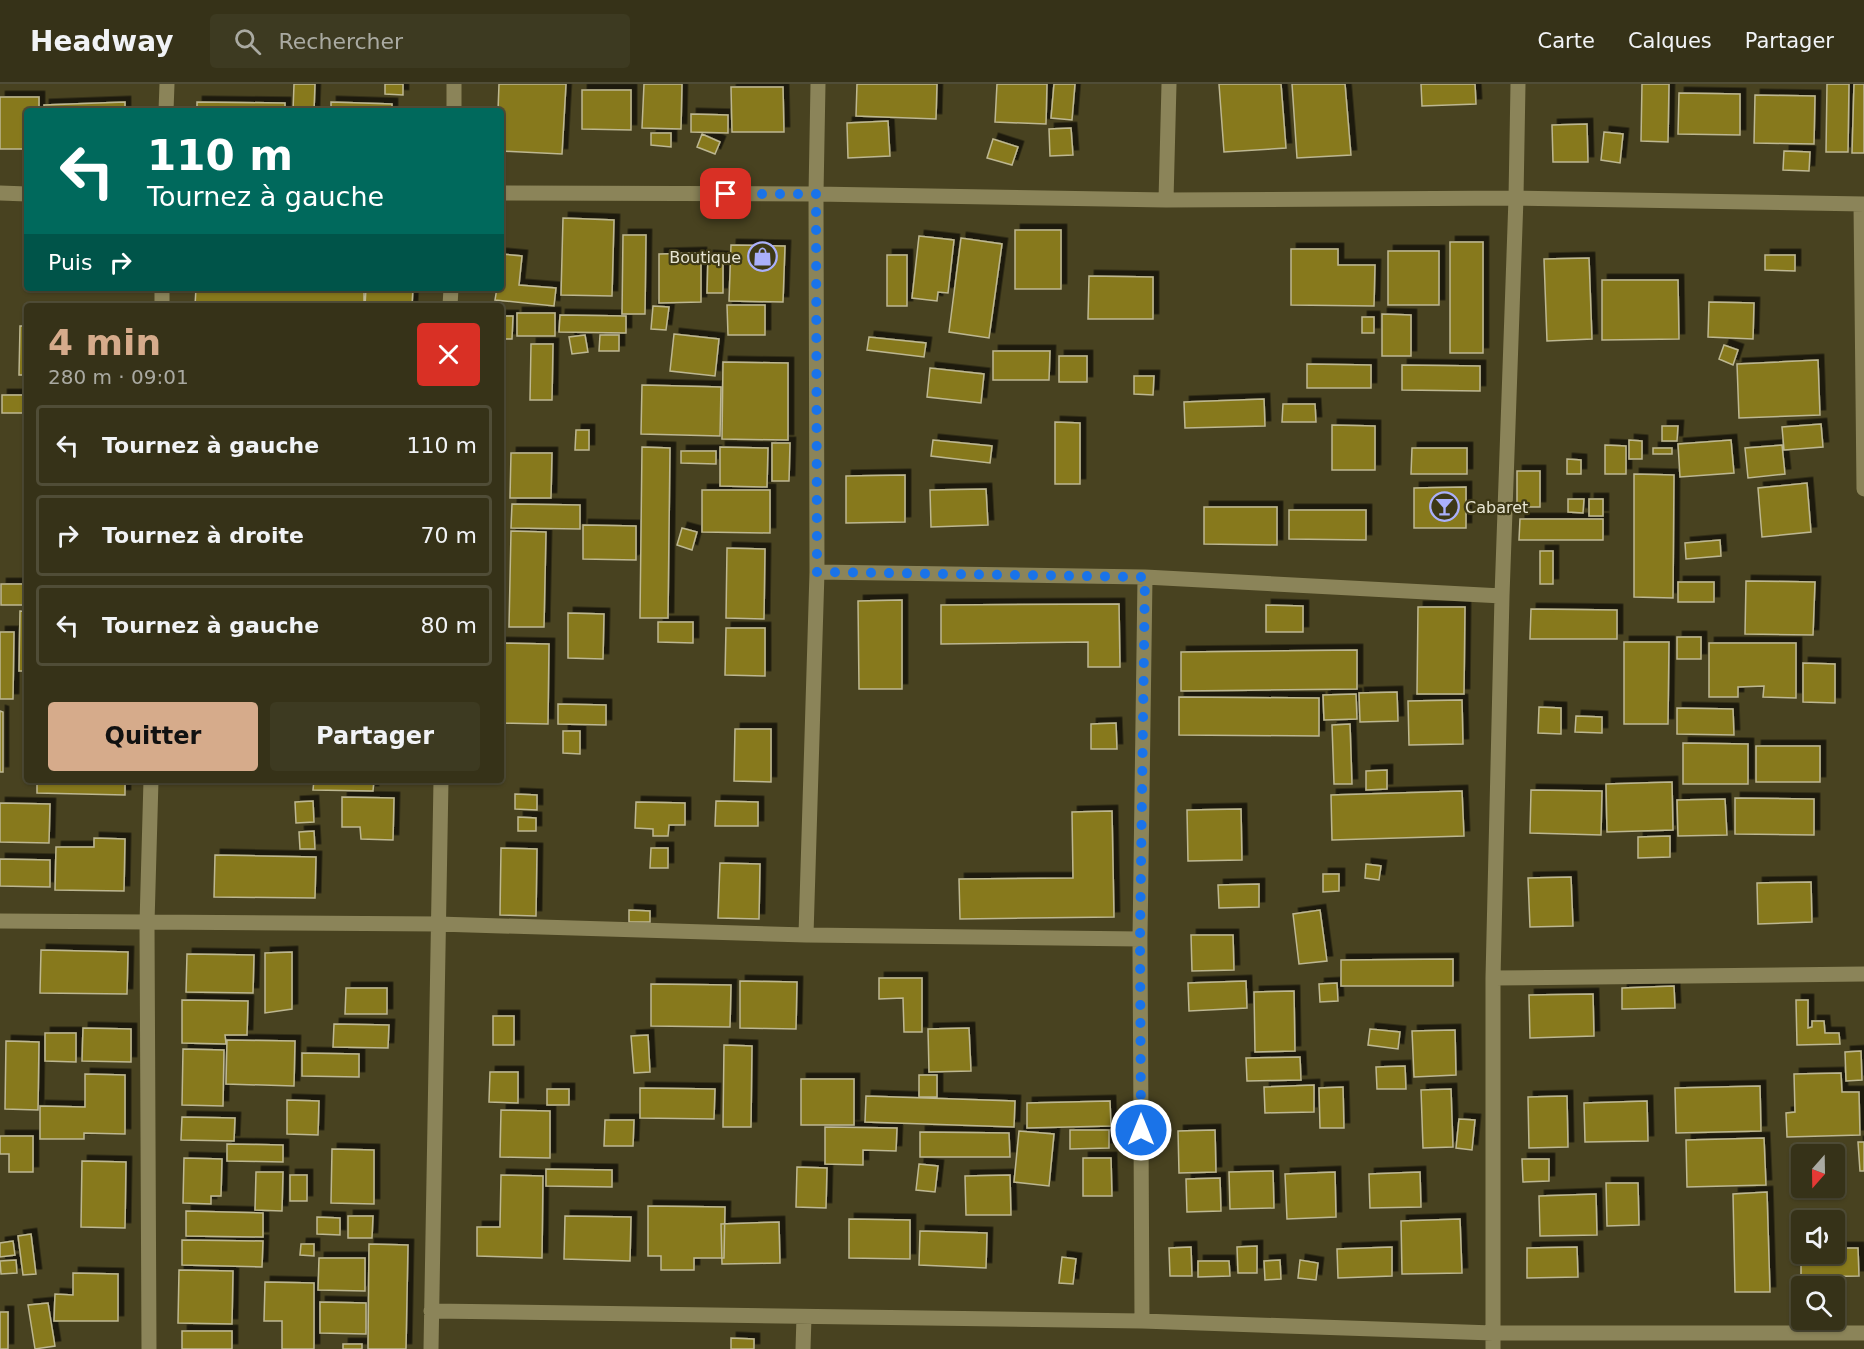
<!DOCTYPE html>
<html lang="fr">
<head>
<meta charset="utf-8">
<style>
  :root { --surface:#363218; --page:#3d3a21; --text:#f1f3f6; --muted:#aaaaa2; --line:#504d37; --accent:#d6ab8b }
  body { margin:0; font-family:"DejaVu Sans",sans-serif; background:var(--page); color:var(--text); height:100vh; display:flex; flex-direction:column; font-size:22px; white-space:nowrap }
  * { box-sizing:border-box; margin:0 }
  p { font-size:20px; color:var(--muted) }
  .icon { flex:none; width:33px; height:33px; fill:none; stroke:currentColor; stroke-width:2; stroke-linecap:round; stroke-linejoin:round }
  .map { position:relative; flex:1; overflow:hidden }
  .sheet { position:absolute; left:24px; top:219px; width:480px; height:480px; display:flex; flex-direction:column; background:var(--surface); border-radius:6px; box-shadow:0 2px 4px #0004,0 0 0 2px var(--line) }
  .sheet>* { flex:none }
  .hud { position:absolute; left:24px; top:24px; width:480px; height:183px; border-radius:6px; box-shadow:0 2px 4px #0004,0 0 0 2px var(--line); background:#00695c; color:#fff; overflow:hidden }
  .needle { width:39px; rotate:200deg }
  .tools { position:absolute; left:1791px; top:1060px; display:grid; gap:12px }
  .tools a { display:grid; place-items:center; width:54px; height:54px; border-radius:6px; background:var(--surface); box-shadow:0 2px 4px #0004,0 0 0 2px var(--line); font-size:30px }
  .pin { position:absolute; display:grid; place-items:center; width:51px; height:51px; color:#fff; margin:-26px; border-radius:12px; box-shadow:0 3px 9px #0006 }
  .me { position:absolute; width:66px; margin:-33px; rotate:0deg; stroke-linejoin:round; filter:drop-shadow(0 0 4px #0008) }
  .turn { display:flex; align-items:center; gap:21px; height:126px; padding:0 24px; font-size:27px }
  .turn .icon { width:78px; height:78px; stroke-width:2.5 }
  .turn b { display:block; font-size:42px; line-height:51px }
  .then { display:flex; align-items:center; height:57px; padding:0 24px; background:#0003; gap:12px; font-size:22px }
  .round { display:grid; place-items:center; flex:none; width:63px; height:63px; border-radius:6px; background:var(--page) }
  .headline { display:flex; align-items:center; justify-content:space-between; height:102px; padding:0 24px }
  h1 { font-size:36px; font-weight:700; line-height:45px; color:var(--accent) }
  .cta { display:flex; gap:12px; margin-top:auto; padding:12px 24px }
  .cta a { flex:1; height:69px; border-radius:6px; background:var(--accent); color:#111; font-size:24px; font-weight:700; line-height:69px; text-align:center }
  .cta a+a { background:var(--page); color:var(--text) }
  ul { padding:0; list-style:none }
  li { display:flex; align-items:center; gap:18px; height:81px; margin:0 12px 9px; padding:0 12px; border:3px solid var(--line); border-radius:6px }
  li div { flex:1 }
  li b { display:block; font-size:22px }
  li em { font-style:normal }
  header { display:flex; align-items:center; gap:36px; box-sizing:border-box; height:84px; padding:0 30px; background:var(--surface); border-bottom:2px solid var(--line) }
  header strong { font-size:28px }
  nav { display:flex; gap:33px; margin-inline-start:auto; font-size:21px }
  .search { width:420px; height:54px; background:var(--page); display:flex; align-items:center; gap:15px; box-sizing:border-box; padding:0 21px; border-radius:6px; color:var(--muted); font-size:22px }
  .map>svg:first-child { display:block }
  .building { fill:#87791d; stroke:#bdb791; stroke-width:1.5; filter:url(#shadow) }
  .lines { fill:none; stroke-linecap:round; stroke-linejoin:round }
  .minor { stroke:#8b8459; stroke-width:15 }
  .route { stroke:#1a73e8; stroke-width:10; stroke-dasharray:0 18 }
  .labels { text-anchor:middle; stroke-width:4.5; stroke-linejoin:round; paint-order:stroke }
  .poi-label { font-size:16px; fill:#e8e5d2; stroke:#3d3816; text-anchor:end }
</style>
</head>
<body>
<header>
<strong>Headway</strong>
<div class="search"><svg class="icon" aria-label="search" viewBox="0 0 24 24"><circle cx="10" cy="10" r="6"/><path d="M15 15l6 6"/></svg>Rechercher</div>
<nav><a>Carte</a><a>Calques</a><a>Partager</a></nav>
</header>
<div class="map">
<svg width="1864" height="1265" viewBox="0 0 1864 1265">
  <defs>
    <filter id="shadow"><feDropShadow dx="5.5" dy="-5.5" stdDeviation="0" flood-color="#0009"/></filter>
  </defs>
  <rect width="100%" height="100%" fill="#484220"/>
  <!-- building -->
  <path class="building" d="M294,0H315L314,27H293Z
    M385,0H403V11L385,10Z
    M499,0H566L562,70L501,67V27H498Z
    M644,0H682L681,45L642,44Z
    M857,0H937L936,35L856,32Z
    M997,0H1047L1046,40L995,38Z
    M1054,0H1075L1072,36L1051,34Z
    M1219,0H1281L1286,64L1224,68Z
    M1292,0H1345L1351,71L1297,74Z
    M1421,0H1475L1476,20L1422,22Z
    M1642,0H1669L1668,58L1641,57Z
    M1827,0H1849L1848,68H1826Z
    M1854,0H1864V69H1852Z
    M731,3H783L784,48H732Z
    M582,6H631V46L582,45Z
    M1679,9L1740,10V51L1678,50Z
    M1755,11L1815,12L1814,60L1754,59Z
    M0,13H39V27H27V65H0Z
    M125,18V27H44V21Z
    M197,18L285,19V27H197Z
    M331,18L392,20V27H331Z
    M691,30L728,31V49L691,48Z
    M888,37L890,72L848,74L847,39Z
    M1587,40L1588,78H1553L1552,41Z
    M1071,44L1073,71L1050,72L1049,45Z
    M1604,48L1623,50L1620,79L1601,76Z
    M651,49H671V63L651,61Z
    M702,50L720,58L715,70L697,63Z
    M993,55L1018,63L1012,81L987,74Z
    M1784,67L1810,68L1809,87L1783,86Z
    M563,134L614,136L612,212L561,211Z
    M1015,146H1061V205H1015Z
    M623,151H646L645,230H622Z
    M919,152L954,156L948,209L938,208L937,217L912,214Z
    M961,154L1002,160L989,254L949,248Z
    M1450,158H1483V269H1450Z
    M731,161L785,162L783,218L729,217Z
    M1291,165H1338V181H1375L1374,222L1291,221Z
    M1388,167H1439V221H1388Z
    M701,169V218L659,219V170Z
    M501,170L522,172L519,201L556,204L554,222L495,216L497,204H501Z
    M887,171H907V222H887Z
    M1765,171H1795V187L1765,186Z
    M708,172L723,173V209H707Z
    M1589,174L1592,255L1547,257L1544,175Z
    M1089,192L1153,193V235H1088Z
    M1602,196H1678L1679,255L1602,256Z
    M196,204H364V222H195Z
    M366,204H413L412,222H365Z
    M1709,218L1754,219L1753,255L1708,253Z
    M727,221H765V251H728Z
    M653,222L669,223L666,246L651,245Z
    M517,229H555V252H517Z
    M1382,230L1411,231V272H1382Z
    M560,231L626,232V249L559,248Z
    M501,232H513L512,255H501Z
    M1362,233H1374V249H1362Z
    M20,242H27V291H19Z
    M674,250L719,255L715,292L670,287Z
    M585,251L588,268L572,270L569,253Z
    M600,251H619V267H599Z
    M869,253L926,259L924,273L867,266Z
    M531,260H553L552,316H530Z
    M1724,261L1738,266L1733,281L1719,275Z
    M993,267H1050L1049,296H993Z
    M1059,272H1087V298H1059Z
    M1818,276L1820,331L1739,334L1737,280Z
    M723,278L788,279V356L722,355Z
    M1307,280L1371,281V304H1307Z
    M1402,281L1480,282V307L1402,306Z
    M930,284L984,290L981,319L927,313Z
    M1134,292H1154L1153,311L1134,310Z
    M642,301L721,303L720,352L641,350Z
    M2,311H27V329H2Z
    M1264,315L1265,342L1185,344L1184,318Z
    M1283,320H1315L1316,338H1282Z
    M1055,338L1080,339V400H1055Z
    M1821,340L1823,363L1784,366L1782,343Z
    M1332,341L1375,342V386H1332Z
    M1662,342H1678L1677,357H1662Z
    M576,346H589V366H575Z
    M933,356L992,362L990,379L931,372Z
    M1629,356L1642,357V375H1629Z
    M1731,356L1734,389L1680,393L1678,360Z
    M772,359H790L789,397H772Z
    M1605,361L1626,362V390H1605Z
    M1782,361L1785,390L1748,394L1745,364Z
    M642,363L670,364L668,534H640Z
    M720,363L768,364L767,403L720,402Z
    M1412,364H1467V390H1411Z
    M1653,364H1672V370H1653Z
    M681,367H716V380L681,379Z
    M511,369H552L551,414H510Z
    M1567,375L1581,376V390H1567Z
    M1517,387H1540V423H1517Z
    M1634,390L1674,391L1673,514L1634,513Z
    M905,391V438L846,439V392Z
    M1807,399L1811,448L1762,453L1758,404Z
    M1466,403V444H1414V404Z
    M986,405L988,441L931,443L930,406Z
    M702,406H770V449L702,448Z
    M1568,415H1584L1583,429L1568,428Z
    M1589,415H1603V432H1589Z
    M512,420L580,421V445L511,444Z
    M1204,423H1277V461L1204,460Z
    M1289,426H1366V456L1289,455Z
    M1520,435H1603V456H1519Z
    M583,441L636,442V476L583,475Z
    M682,444L697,448L692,466L677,461Z
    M511,447L546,448L544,543H509Z
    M1720,456L1721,472L1686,475L1685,459Z
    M727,464L765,465L764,535L726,534Z
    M1540,467H1553V500H1540Z
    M1746,497L1815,498L1813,551L1745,550Z
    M1678,498H1714V518H1678Z
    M1,500H27V521H1Z
    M902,516V605H859L858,517Z
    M1119,520L1120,583H1088V558L941,560V521Z
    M1266,521L1303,522V548H1266Z
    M1418,523H1465L1464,610H1417Z
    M1531,525L1617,526V555H1530Z
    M20,527L27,528V587H19Z
    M568,529L604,530L603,575L568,574Z
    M658,538H693V559L658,558Z
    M726,544H765V592L725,591Z
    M0,548H14L13,615H0Z
    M1677,553H1701V575H1677Z
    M1624,558H1669L1668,640H1624Z
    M501,559L549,560L548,640L501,639Z
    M1709,559H1796V614L1763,613L1764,602L1738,603V613H1709Z
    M1357,566V605L1181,607V568Z
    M1803,579L1835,580V619L1803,618Z
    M1397,608L1398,637L1360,638L1359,609Z
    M1356,610L1357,635L1324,636L1323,611Z
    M1179,613L1319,614V652L1179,651Z
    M1462,616L1463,660L1409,661L1408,617Z
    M558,620L606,621V641L558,640Z
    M1539,623L1561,624V650L1538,649Z
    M1677,624L1733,625L1734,651L1677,650Z
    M0,627L3,628V688H0Z
    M1576,632L1602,633V649L1575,648Z
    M1116,639L1117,665H1091V640Z
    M1350,640L1352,700H1334L1332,641Z
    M735,645H771V698L734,697Z
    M563,647H580V670L563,669Z
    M1683,659L1748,660V700H1683Z
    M1756,662H1820V698H1756Z
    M1387,686V705L1366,706V687Z
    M37,696H125V711L37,709Z
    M314,696H374L373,707L313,706Z
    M1672,698L1673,746L1607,748L1606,700Z
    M1531,706L1602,707L1601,751L1530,749Z
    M1462,707L1464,752L1332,756L1331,711Z
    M515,710L537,711V726L515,725Z
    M342,713L394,714L393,756L361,755L360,743H342Z
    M1735,714L1814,715V751L1735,750Z
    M1725,715L1727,751L1678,752L1677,716Z
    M313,717L314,738L296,739L295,718Z
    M716,717L758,718V742H715Z
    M636,718L685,719V741H669L668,752H653V745L635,744Z
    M0,719L50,720L49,759L0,758Z
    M1241,725L1242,776L1188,777L1187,726Z
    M1112,727L1114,833L960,835L959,795L1073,794L1072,728Z
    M518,733L536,734V747H518Z
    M314,747L315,765H300L299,748Z
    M1670,752V773L1638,774V753Z
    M94,754L125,755L124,807L55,806L56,763H94Z
    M501,764L537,765L536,832L500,831Z
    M651,764H668V784H650Z
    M215,771L316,773L315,814L214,813Z
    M0,775L50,776V803L0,802Z
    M720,779L760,780L759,835L718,834Z
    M1366,780L1381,782L1379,796L1365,794Z
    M1323,790H1339V807L1323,808Z
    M1571,793L1573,842L1530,843L1528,794Z
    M1811,798L1812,838L1758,840L1757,799Z
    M1259,800V823L1219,824L1218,801Z
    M629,826L650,827V838H629Z
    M1320,826L1327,877L1299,880L1293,830Z
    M1191,851H1233L1234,886L1192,887Z
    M41,866L128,868L127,910L40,909Z
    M292,868V925L265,929V869Z
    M187,870L254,871L253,909L186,908Z
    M1453,875V902H1341V876Z
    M879,894H922V948H904L903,914L879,915Z
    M740,897L797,898L796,945L740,944Z
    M1246,897L1247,924L1189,927L1188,899Z
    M1337,899L1338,917L1320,918L1319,900Z
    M651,900L731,901L730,943L651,942Z
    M1674,902L1675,924L1622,925V904Z
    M346,904H387V930H345Z
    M1294,907L1295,967L1255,968L1254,908Z
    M1593,910L1594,952L1530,954L1529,911Z
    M182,916L248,917L247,951H225L226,960L182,959Z
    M1796,916H1808V944L1812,943V937H1824L1825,949H1839L1840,960L1797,961Z
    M493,932H514V961H493Z
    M334,940L389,941L388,964L333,963Z
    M83,944L131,945V978L82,977Z
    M969,944L971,987L929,988L928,945Z
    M1370,945L1400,948L1398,965L1368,961Z
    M1455,946L1456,991L1414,993L1412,947Z
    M45,949H76V978L45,977Z
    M648,951L650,988L634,989L631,952Z
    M227,956L295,957L294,1002L226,1000Z
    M6,957L39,958L38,1026L5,1025Z
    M724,961L752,962L751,1043H723Z
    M183,965L224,966L223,1022L182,1021Z
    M1861,967L1862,996L1846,997L1845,968Z
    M302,969L359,970V993L302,992Z
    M1300,973L1301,996L1247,997L1246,974Z
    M1405,982L1406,1005H1377L1376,983Z
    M490,988H518V1019L489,1018Z
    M1841,989L1842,1008H1859L1860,1051L1787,1053L1786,1029L1795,1028L1794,990Z
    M85,990L125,991V1050L84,1049V1055H40V1022L85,1023Z
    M919,991H937V1013H919Z
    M801,995H854V1041H801Z
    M1314,1001V1028L1265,1029L1264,1003Z
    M1760,1002L1761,1047L1676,1049L1675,1004Z
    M1343,1003L1344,1044H1320L1319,1004Z
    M640,1004L715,1005L714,1035L640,1034Z
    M547,1005H569V1021H547Z
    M1451,1005L1453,1063L1423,1064L1421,1006Z
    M866,1012L1015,1017L1014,1043L865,1038Z
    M1567,1012L1568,1063L1529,1064L1528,1013Z
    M287,1016L319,1017L318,1051L287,1050Z
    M1110,1017L1111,1042L1027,1044V1019Z
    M1647,1017L1648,1057L1585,1058L1584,1019Z
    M501,1026L550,1027V1074L500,1073Z
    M182,1033L235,1034L234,1057L181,1056Z
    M1459,1035L1475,1036L1472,1066L1456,1064Z
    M605,1036H634L633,1062H604Z
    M825,1043L897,1044L896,1067L863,1066V1081L825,1080Z
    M1070,1046H1109V1064L1070,1065Z
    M1215,1046L1216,1088L1179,1089L1178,1047Z
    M1019,1047L1054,1050L1049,1102L1014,1098Z
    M920,1048L1009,1049L1010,1073H920Z
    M0,1052H33V1088H9V1070H0Z
    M1764,1054L1766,1101L1687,1103L1686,1056Z
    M1858,1058H1864V1087H1860Z
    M227,1060L283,1061V1078L227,1077Z
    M332,1065L374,1066V1120L331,1119Z
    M184,1074L222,1075L221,1112H211V1120L183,1119Z
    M1083,1074H1111L1112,1112H1083Z
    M1522,1075H1549V1097L1523,1098Z
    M82,1077L126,1078L125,1144L81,1143Z
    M919,1080L938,1082L935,1108L916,1106Z
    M797,1083L827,1084L826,1124L796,1123Z
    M546,1085L612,1086V1103L546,1102Z
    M1273,1087L1274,1124L1230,1125L1229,1088Z
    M256,1088H283L282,1127L255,1126Z
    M1335,1088L1336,1133L1287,1135L1285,1090Z
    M1420,1088L1421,1123L1370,1124L1369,1090Z
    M290,1091H307V1117H290Z
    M501,1091L543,1092L542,1174L477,1172V1143H500Z
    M1010,1091L1011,1131H966L965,1092Z
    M1220,1094L1221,1127L1187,1128L1186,1095Z
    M1606,1099H1638L1639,1141L1607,1142Z
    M1767,1108L1770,1208H1735L1733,1110Z
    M1596,1110L1597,1151L1540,1152L1539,1112Z
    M648,1122L725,1123L724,1174H694V1186H661V1172H648Z
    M186,1127L263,1129V1153L186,1152Z
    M348,1132H373L372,1154H348Z
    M565,1132L631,1133L630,1177L564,1175Z
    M317,1133L340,1134V1151L317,1150Z
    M849,1135L910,1136V1175L849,1174Z
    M1460,1135L1462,1189L1402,1190L1401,1137Z
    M779,1138L780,1179L722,1180L721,1140Z
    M920,1147L987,1149L986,1184L919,1181Z
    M31,1150L36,1190L23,1191L18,1152Z
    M182,1156L263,1157L262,1183L182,1181Z
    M13,1157L15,1171L0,1173V1159Z
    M301,1160H314V1172L300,1171Z
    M369,1160L408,1161L406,1265H368Z
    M1257,1162V1189H1238L1237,1163Z
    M1191,1163L1192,1192H1170L1169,1164Z
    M1392,1163V1192L1338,1194L1337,1165Z
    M1577,1163L1578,1193L1527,1194V1164Z
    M1834,1164H1858L1859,1192L1801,1193V1165L1802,1170H1834Z
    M1062,1173L1076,1175L1073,1200L1059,1199Z
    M319,1174H365V1207L318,1206Z
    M16,1176L17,1189L1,1190L0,1177Z
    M1280,1176L1281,1195L1265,1196L1264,1177Z
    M1300,1176L1318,1179L1316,1196L1298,1194Z
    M1198,1177H1229L1230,1192L1198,1193Z
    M179,1186L233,1187L232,1240L178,1239Z
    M73,1189L118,1190V1237H54L55,1210L73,1211Z
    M265,1198L314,1199V1265H282V1237H264Z
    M320,1218L366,1219V1250L320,1249Z
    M48,1219L55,1262L35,1265L28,1221Z
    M0,1228H8V1265H0Z
    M182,1247H232V1265H182Z
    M731,1254L754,1255V1265H731Z
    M343,1260H362V1265H343Z"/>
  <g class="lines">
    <!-- minor -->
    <path class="minor" d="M166,27L167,0
      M454,27V0
      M0,109L27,110
      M501,109L816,110L1166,116L1516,114L1864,120
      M1166,116L1169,0
      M1861,120L1864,405
      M162,222V204
      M450,222L451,204
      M817,488L1145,493L1502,512
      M0,837L438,840L806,851L1140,855
      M806,851L817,488L816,110L818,0
      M1493,894L1864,890
      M431,1227L1142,1237L1493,1249H1864
      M1142,1237L1140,855L1145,493
      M149,1265L147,839L151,696
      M431,1265L441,696
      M803,1265L804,1233
      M1493,1265V894L1502,512L1516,114L1518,0"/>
  </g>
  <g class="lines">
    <!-- route -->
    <path class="route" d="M726,110H816L817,488L1145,493L1140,855L1141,1046"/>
  </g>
  <!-- icons -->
  <defs>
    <symbol id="shop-ring" viewBox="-11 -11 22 22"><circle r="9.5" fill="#3d3816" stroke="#aab0fb" stroke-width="1.5"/><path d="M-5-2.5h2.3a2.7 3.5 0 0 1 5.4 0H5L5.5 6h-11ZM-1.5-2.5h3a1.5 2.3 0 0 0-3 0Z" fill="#aab0fb"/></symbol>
    <symbol id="bar-ring" viewBox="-11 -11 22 22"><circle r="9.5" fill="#3d3816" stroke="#aab0fb" stroke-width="1.5"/><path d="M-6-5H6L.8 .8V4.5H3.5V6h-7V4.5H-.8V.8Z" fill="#aab0fb"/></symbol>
  </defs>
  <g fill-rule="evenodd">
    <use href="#shop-ring" x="746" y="156" width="33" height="33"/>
    <use href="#bar-ring" x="1428" y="406" width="33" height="33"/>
  </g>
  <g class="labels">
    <!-- poi labels -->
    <g class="poi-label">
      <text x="741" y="179">Boutique</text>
      <text x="1465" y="429" text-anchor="start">Cabaret</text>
    </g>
  </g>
</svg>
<div class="tools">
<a><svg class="needle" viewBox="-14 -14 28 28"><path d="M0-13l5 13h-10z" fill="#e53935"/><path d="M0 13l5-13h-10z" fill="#aaaaa2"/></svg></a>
<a><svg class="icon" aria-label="sound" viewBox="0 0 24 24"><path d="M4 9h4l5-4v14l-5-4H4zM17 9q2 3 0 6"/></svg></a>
<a><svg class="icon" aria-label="search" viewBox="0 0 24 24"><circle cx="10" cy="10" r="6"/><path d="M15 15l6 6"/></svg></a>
</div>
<div class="pin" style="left:726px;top:110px;background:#d93025"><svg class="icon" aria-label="arrive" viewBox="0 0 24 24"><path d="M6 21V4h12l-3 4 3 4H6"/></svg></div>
<svg class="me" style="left:1141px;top:1046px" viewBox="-20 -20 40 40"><circle r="17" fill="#1a73e8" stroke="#fff" stroke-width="3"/><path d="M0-11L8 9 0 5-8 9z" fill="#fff"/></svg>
<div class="hud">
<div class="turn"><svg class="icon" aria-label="left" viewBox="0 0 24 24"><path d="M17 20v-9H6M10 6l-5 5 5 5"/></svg><div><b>110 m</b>Tournez à gauche</div></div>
<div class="then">Puis<svg class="icon" aria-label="right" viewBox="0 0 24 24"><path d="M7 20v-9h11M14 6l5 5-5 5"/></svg></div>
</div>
<section class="sheet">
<div class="headline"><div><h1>4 min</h1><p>280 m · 09:01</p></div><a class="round" style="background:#d93025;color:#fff"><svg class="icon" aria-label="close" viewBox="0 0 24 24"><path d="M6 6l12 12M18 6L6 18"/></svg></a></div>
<ul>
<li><svg class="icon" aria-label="left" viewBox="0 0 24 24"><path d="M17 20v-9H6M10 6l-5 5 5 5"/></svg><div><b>Tournez à gauche</b></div><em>110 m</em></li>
<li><svg class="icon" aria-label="right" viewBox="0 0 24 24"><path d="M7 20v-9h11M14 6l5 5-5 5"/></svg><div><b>Tournez à droite</b></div><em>70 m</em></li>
<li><svg class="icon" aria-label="left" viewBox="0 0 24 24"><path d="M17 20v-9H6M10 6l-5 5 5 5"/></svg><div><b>Tournez à gauche</b></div><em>80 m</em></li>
</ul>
<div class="cta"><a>Quitter</a><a>Partager</a></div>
</section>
</div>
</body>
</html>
